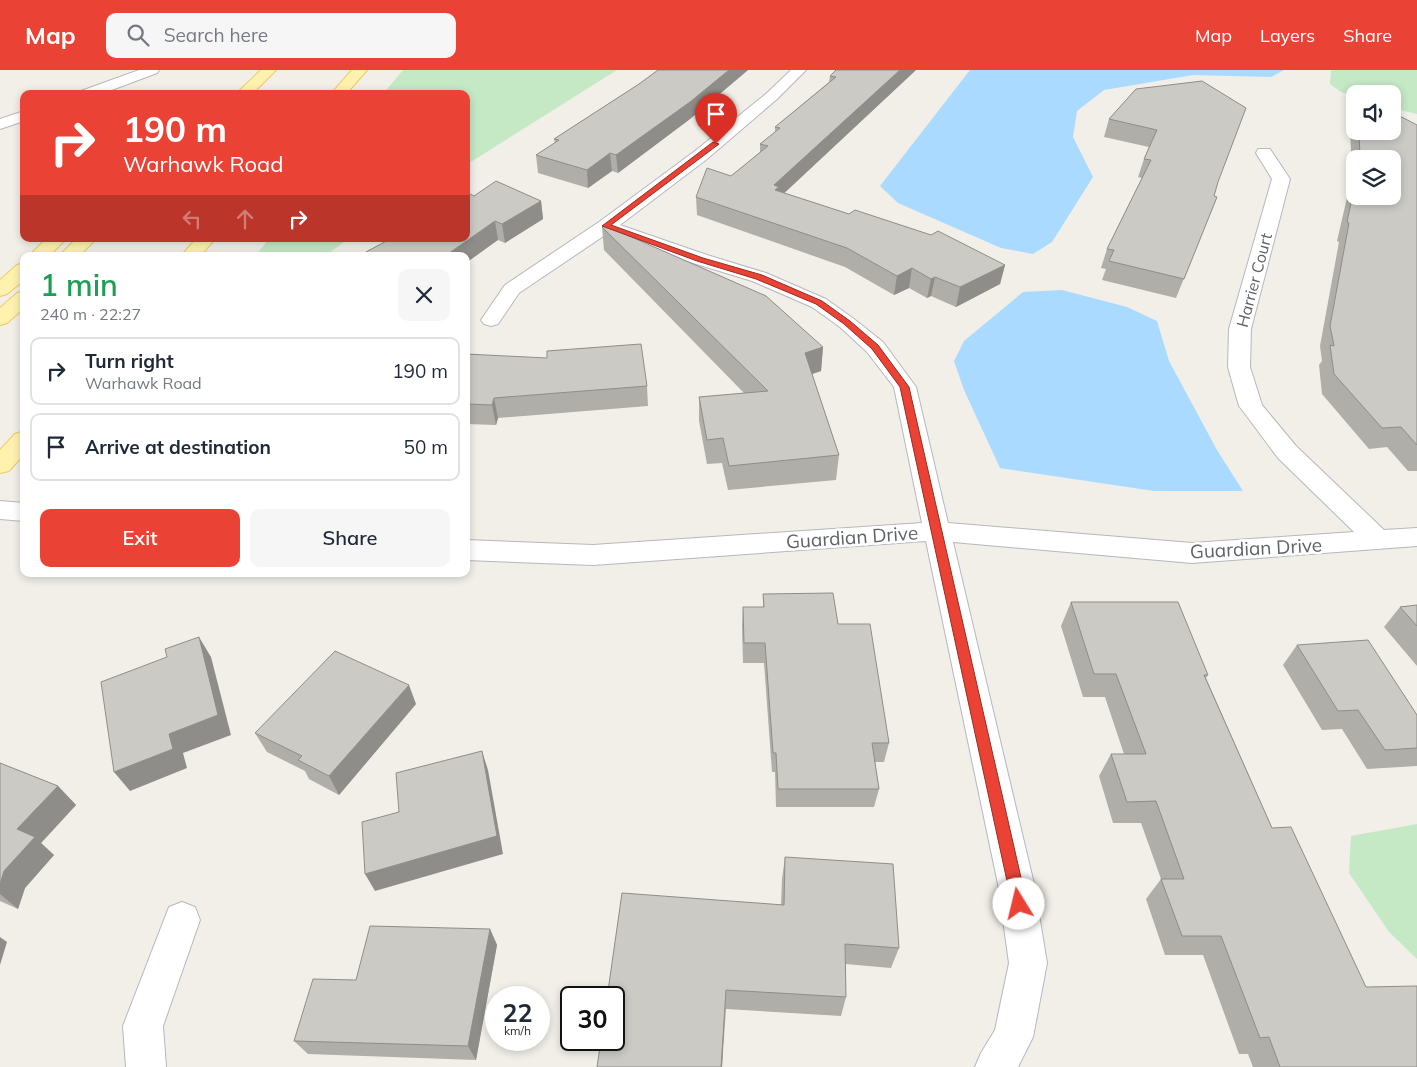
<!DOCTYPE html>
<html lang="en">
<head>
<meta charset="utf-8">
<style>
  :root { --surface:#fff; --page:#f6f6f7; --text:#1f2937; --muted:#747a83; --line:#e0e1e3; --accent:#ea4335 }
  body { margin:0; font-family:Mulish,sans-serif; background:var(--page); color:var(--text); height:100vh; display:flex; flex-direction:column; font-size:19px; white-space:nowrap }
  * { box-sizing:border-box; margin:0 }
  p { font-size:16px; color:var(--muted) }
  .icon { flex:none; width:28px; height:28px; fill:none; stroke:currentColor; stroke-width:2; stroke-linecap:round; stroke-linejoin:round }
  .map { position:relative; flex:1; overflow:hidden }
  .side { position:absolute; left:20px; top:182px; width:450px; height:325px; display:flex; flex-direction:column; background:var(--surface); border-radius:10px; box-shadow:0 2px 8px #0003 }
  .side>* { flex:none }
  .hud { position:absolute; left:20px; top:20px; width:450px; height:152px; border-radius:10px; box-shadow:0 2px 8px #0003; background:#ea4335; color:#fff; overflow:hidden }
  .fabs { position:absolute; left:1346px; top:15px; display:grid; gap:10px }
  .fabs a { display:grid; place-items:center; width:55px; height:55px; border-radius:10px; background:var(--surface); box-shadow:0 2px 8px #0003; font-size:25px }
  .speed { position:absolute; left:485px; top:916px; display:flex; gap:10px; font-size:25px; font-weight:700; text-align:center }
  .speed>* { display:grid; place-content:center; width:65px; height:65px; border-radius:50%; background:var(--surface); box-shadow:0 2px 8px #0003; line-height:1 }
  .speed small { font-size:12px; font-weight:400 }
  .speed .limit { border:2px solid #111; border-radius:8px; background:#fff; color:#111 }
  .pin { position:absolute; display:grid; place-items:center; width:42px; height:42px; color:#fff; margin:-51px -21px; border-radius:50% 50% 50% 0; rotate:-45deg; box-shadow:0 0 5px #0007 }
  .pin .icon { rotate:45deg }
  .me { position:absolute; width:55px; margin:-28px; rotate:351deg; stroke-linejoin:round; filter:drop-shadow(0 0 4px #0008) }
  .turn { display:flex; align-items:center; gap:18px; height:105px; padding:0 20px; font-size:22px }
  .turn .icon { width:65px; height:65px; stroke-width:2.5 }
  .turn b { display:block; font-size:35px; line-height:42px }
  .lanes { display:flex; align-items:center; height:48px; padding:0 20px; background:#0003; justify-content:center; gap:25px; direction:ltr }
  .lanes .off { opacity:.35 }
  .round { display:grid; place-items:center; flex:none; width:52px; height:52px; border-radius:10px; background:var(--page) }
  .overview { display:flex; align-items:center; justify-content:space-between; height:85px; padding:0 20px }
  h1 { font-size:30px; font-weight:600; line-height:38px; color:#1e9e55 }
  .button { display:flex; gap:10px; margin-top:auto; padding:10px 20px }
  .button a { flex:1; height:58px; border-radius:10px; background:var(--accent); color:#fff; font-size:20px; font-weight:600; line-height:58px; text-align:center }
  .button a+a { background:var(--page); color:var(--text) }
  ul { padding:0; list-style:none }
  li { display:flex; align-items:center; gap:15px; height:68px; margin:0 10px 8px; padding:0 10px; border:2px solid var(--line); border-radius:10px }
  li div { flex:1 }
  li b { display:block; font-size:19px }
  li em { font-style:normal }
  header { display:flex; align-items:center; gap:30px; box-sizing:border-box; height:70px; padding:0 25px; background:var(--accent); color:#fff }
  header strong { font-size:24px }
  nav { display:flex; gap:28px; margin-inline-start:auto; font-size:18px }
  .search { width:350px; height:45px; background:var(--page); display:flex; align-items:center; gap:12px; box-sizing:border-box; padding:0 18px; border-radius:10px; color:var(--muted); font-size:19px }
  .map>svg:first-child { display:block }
  .green { fill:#c5e8c5 }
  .water { fill:#aadaff }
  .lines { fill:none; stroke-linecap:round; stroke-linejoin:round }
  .street-casing { stroke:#b5b8bc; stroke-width:2 }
  .primary-casing { stroke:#f2c960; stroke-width:2 }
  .street { fill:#fff; fill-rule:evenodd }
  .primary { fill:#fff2af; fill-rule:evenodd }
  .wall { fill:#afaea9; fill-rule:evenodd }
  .shaded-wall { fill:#8f8d8a }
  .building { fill:#cccac5; stroke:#8f8d8a }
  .route { fill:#ea4335; stroke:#982c22 }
  .labels { text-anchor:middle; stroke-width:5; stroke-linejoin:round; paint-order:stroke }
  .far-street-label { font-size:16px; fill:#5f6368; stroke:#fff }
  .street-label { font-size:19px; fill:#5f6368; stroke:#fff }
</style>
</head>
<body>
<header>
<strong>Map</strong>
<div class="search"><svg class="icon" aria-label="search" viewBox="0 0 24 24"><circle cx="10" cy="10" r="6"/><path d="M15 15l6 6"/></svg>Search here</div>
<nav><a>Map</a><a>Layers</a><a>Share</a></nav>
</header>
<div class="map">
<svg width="1417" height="997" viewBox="0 0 1417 997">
  <rect width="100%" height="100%" fill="#f1efe8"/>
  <!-- green -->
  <path class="green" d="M403,0H617L466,95V24H383Z
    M1331,0H1417V44L1393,38L1392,24H1355V27L1341,22L1330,14Z
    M269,169H348L325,186H255Z
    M1417,754V889L1389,862L1349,803L1351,766Z"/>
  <!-- water -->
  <path class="water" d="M970,0H1284L1271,7L1193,5L1104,20L1077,41L1073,67L1093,107L1052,172L1033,184L1001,178L898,133L880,116Z
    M1062,220L1127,237L1157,251L1169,291L1217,380L1243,421H1154L1000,398L964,320L954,291L964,271L1023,222Z"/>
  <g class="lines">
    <defs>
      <path id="street" d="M139,0H159L157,3L101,24H79L81,21Z
        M791,0H806L777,29L707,89L620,155L707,185L766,203L826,229L854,249L883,272L916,317L948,453L1192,473L1354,462L1278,388L1243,341L1239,336L1228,297L1229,259L1272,109L1256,83L1258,79H1270L1290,109L1251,259L1250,297L1262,335L1296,376L1384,460L1417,458V476L1192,493L953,472L1034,814L1047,893L1033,967L1018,997H975L981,983L995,960L1009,893L998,814L926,471L593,495L466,490V470L593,475L922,453L894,317L867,282L840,257L812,237L752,211L693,193L608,163L519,223L498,254L491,256L484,254L481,250L505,215L599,152L695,81L767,23Z
        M24,41V51L0,59V49Z
        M0,431L24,433V451L0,449Z
        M182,832L195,837L200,850L163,956L166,997H126L123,956L169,837Z"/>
      <path id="primary" d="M261,0H276L252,24H236Z
        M352,0H367L346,24H331Z
        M46,169H66L49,186H29Z
        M76,169H96L79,186H59Z
        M196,169H215L200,186H181Z
        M24,193V210L7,224L0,226V210L17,195Z
        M24,221V238L7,253L0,255V238L17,223Z
        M24,361V384L9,401L0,403V380L15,364Z"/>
    </defs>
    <!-- street casing -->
    <use href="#street" class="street-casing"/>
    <!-- primary casing -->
    <use href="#primary" class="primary-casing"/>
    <!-- street -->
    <use href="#street" class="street"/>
    <!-- primary -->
    <use href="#primary" class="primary"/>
  </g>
  <!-- wall -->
  <path class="wall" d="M658,0H748L690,49L618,103L612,101L588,118L538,103L536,85L555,73L554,69L639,14Z
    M835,0H916L784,123L1005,195L1000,214L956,237L931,226L927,228L909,218L894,225L845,197L697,145L696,127L731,106L760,82V74L775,62V57L829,12L830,6L834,2Z
    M1136,19L1218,112L1214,126L1217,127L1176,228L1102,210L1106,199L1101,198L1107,179L1142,108L1138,107L1144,89L1149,77L1104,67L1109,49Z
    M1355,47V61H1392L1417,55V401H1408L1387,377L1369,379L1322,324L1319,295L1322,291L1320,276L1339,172L1337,171L1352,106L1350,58ZM1355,89H1392L1355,126Z
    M474,126L541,131L543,149L505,173L498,170L466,186H367L366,182Z
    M602,157L823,277L821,301L812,304L839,385L836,410L728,420L722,393L707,394L699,351V327L744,323L604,180Z
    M466,284L647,316L648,336L498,348L496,355L466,354Z
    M763,524L838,554L889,673L884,692H875L879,719L874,737H776L775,702H772L764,593H743L742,557L743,537H763Z
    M1071,532L1208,605L1206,608L1272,758L1366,917L1417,997H1253L1248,984H1239L1203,885H1165L1146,829L1161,809L1141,753H1113L1099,706L1111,684H1124L1105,627H1083L1061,556Z
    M1417,535V596L1384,557L1400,537Z
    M1297,575L1417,645V696L1367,699L1342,659L1322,660L1283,595Z
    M416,634L339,725L309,709L305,701L267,682L255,663Z
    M0,693L58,716L76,735L41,773L54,785L25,818L18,839L0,831Z
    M785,787L899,878L891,898L845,894L846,927L841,946L726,939L722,997H597L781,835L782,809Z
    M490,859L497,875L476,990L308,984L294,971L356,910Z"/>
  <!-- shaded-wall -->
  <path class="shaded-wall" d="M729,0H748L690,49L618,103L616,85Z
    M900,0H916L778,129L774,115Z
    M610,83L612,101L588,118L587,100Z
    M541,131L543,149L505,173L502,154Z
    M495,151L498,170L466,193V186H445Z
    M1005,195L1000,214L956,237L960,217Z
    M912,198L909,218L894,225L897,206Z
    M935,207L931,226L927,228L931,209Z
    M823,277L821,301L803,307L805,283Z
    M494,328L498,348L496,355L492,335Z
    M199,567L211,587L231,665L183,683L187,698L130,721L114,702L169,664Z
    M409,615L416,634L339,725L329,706Z
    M482,681L488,700L503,784L375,821L365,804Z
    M58,716L76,735L41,773L54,785L25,818L18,839L0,824V814L17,759Z
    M490,859L497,875L476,990L468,976Z
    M0,867L7,872L0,895Z
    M726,920L722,997H721Z"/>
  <!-- building -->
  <path class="building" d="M658,0H729L690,32L616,85L610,83L587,100L536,85L559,70L554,69L639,14Z
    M836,0H900L774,115L779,117L775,120L849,144L855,140L931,165L938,161L1005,195L960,217L935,207L931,209L912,198L897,206L847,178L696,127L707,98L731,106L768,76L760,74L780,58L775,57L836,7L830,6Z
    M1202,11L1246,38L1218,112L1214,126L1217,127L1184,209L1109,191L1114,180L1107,179L1151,90L1144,89L1157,60L1109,49L1136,19Z
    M1392,42L1417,55V375L1401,357L1382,358L1334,304L1330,275L1334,276L1330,256L1349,153L1347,152L1355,114V126H1392V89H1360L1359,61H1392Z
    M496,111L541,131L502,154L495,151L445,186H379L366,182L390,169H466V126L470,124L474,126Z
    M604,155L766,226L823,277L805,283L839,385L729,396L723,368L707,370L699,327L768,321L602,157Z
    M641,274L647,316L494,328L492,335L466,334V284L547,288V281Z
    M833,523L838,554H870L889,673H872L879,719H778L776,683H773L765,573H744L743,537H764L763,524Z
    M1071,532H1178L1208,605H1204L1272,758L1291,757L1366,917L1417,916V997H1280L1269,967L1260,968L1221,866H1182L1161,809H1184L1156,731L1127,732L1111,684H1146L1116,604H1094Z
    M1417,535V556L1400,537Z
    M199,567L218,645L169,664L173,679L114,702L101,612L167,587L165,579Z
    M1368,570L1417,645V678L1385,680L1358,640L1338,641L1297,575Z
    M335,581L409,615L329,706L298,690L302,686L255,663Z
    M482,681L497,766L365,804L362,752L399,742L396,703Z
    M0,693L58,716L17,759L35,767L4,801L0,814Z
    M785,787L893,794L899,878L845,874L846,927L726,920L721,997H597L601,970H614V928H607L622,823L784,835Z
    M370,856L490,859L468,976L294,971L313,909L356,910Z"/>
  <!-- route -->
  <path class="route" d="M713,72L719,74L611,155L703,188L762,205L822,231L850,251L878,275L909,317L1027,834L1025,839L1019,841L1014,839L1012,834L900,317L872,279L844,254L816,234L756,209L697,191L602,156Z"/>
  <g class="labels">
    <!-- far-street labels -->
    <g class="far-street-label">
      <text transform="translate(1254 210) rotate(-75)" y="6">Harrier Court</text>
    </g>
    <!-- street labels -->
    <g class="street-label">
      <text transform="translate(852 467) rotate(-4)" y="7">Guardian Drive</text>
      <text transform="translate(1256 478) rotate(-3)" y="7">Guardian Drive</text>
    </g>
  </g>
</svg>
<div class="fabs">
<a><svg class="icon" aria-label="sound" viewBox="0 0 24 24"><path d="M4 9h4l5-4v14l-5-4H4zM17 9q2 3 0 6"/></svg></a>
<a><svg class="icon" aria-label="layers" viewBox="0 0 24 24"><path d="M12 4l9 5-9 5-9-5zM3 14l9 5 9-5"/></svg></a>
</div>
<div class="speed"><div>22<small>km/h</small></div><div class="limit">30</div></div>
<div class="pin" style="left:716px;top:74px;background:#d93025"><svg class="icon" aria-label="arrive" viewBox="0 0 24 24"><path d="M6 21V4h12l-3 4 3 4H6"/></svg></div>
<svg class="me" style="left:1019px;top:834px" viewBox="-20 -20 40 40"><circle r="19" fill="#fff"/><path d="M0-13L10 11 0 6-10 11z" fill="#ea4335"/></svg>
<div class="hud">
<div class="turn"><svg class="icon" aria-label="right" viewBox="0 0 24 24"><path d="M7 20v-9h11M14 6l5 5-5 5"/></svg><div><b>190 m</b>Warhawk Road</div></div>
<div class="lanes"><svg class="icon off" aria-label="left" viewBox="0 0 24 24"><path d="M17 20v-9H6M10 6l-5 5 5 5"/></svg><svg class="icon off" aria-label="ahead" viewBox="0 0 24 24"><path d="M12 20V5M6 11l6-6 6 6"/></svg><svg class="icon" aria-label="right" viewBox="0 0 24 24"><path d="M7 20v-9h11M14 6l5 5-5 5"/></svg></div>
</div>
<section class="side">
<div class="overview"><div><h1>1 min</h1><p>240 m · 22:27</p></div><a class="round"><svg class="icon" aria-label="close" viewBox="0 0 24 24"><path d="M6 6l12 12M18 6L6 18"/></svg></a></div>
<ul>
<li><svg class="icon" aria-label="right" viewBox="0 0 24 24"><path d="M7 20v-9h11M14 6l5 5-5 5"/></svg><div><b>Turn right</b><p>Warhawk Road</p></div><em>190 m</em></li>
<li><svg class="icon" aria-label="arrive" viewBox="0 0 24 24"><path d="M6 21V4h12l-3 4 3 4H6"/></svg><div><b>Arrive at destination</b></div><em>50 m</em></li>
</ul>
<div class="button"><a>Exit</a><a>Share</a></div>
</section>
</div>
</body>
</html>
